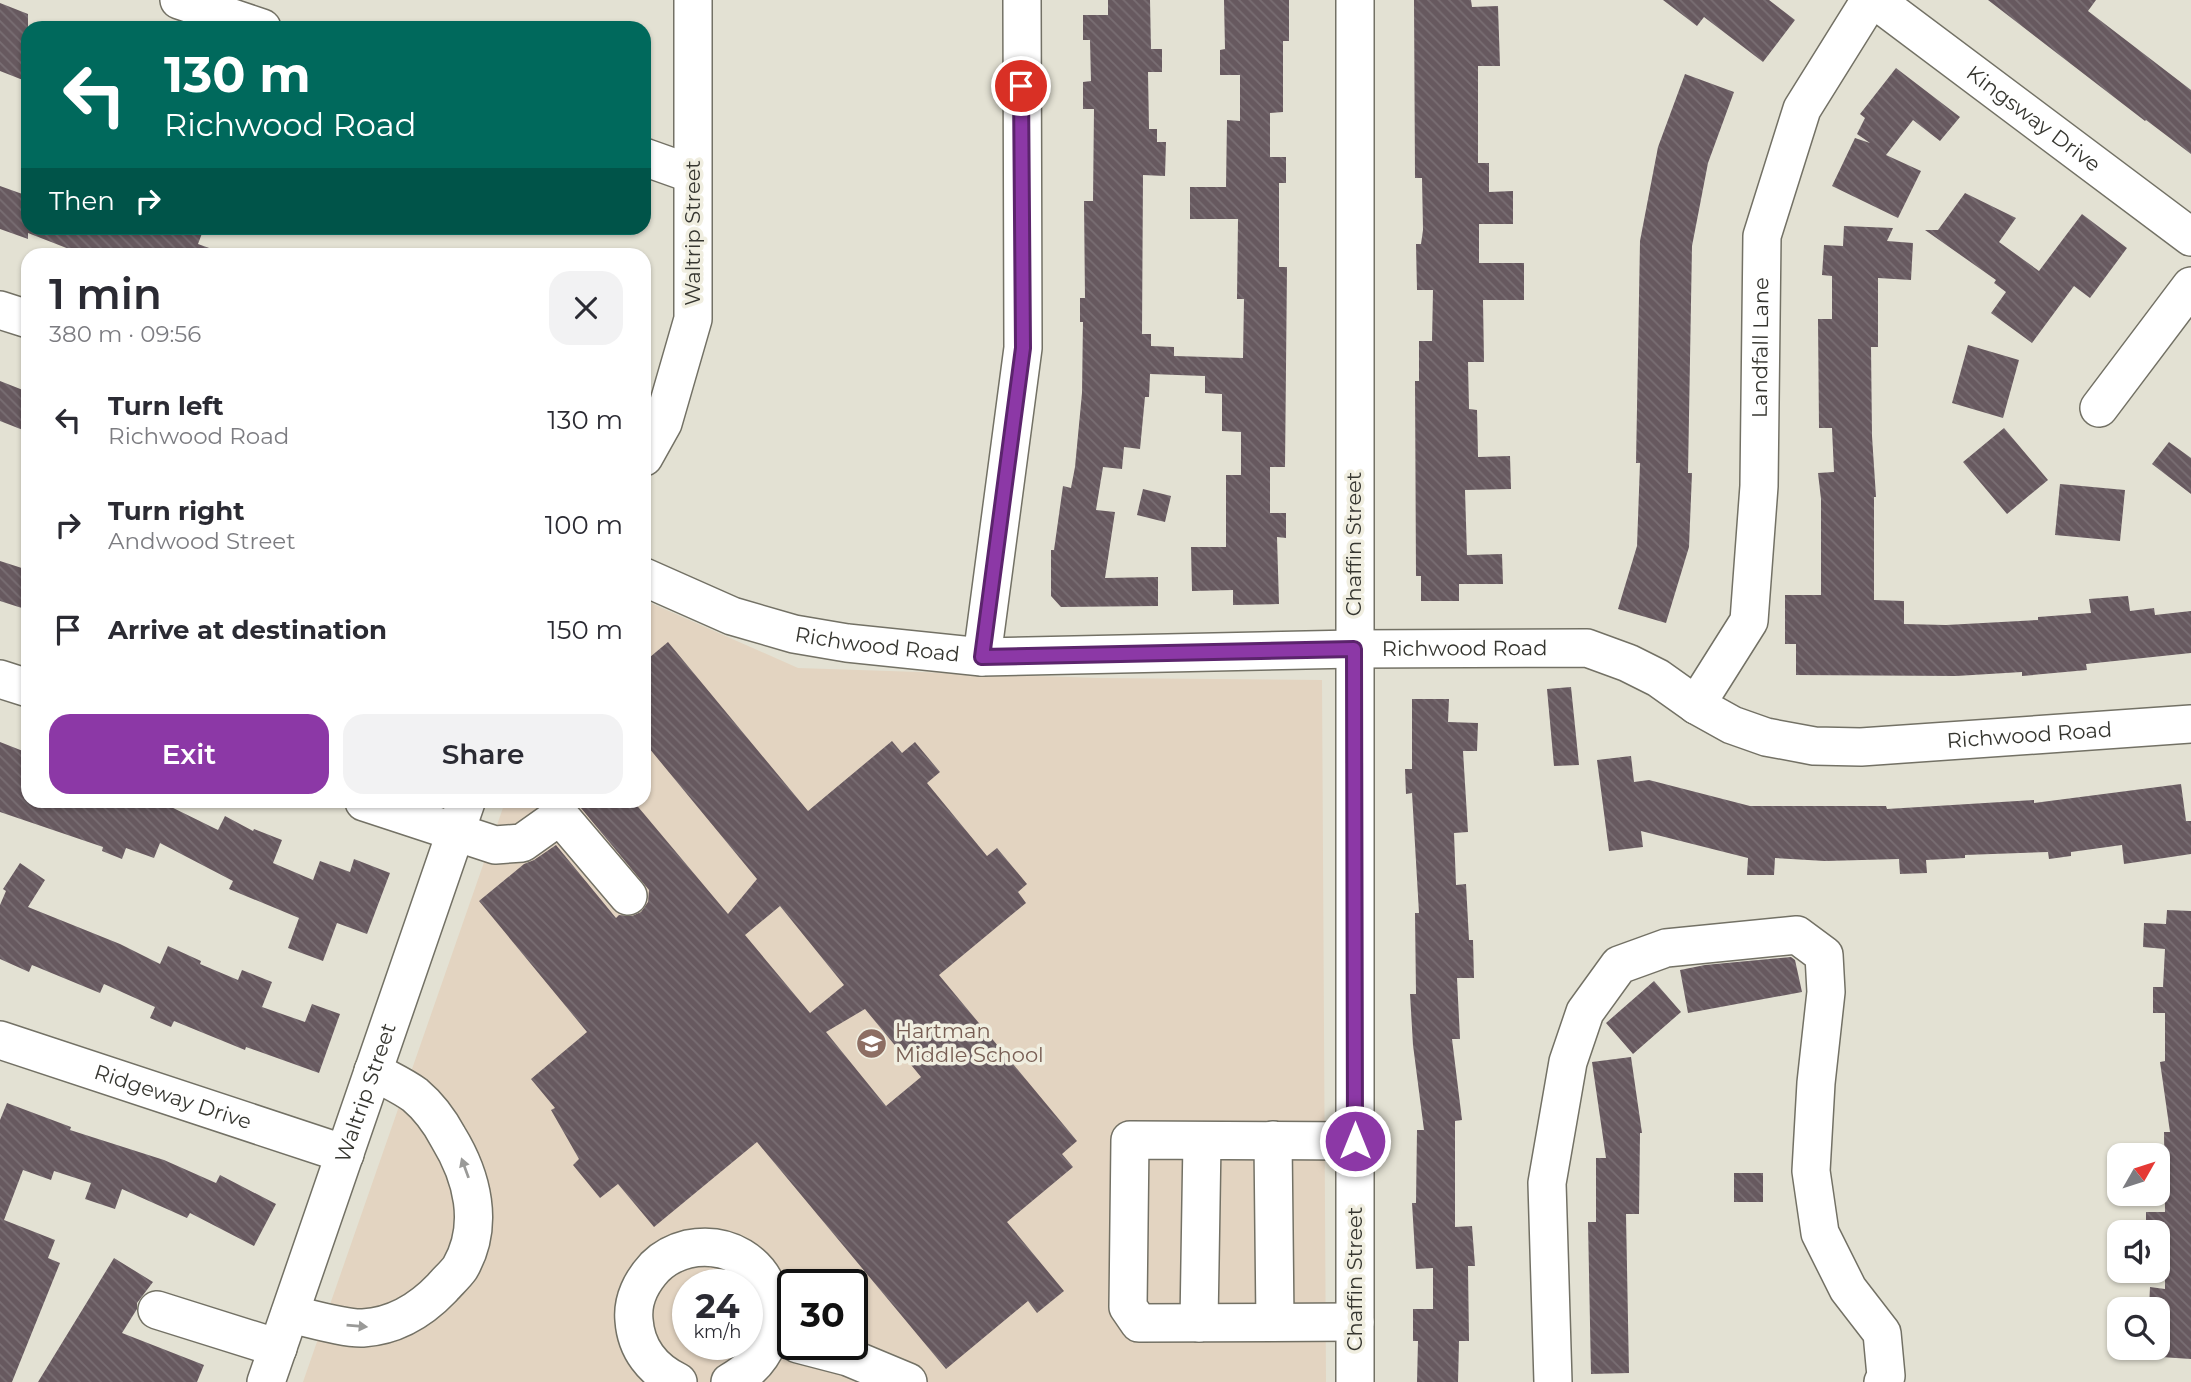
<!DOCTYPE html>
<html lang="en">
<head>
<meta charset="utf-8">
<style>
  :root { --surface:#fff; --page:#f2f2f3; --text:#2b2b33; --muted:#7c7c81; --accent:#8c38a6 }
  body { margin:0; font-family:Montserrat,sans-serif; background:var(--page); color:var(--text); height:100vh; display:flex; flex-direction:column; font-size:26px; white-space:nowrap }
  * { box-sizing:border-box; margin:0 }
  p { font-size:23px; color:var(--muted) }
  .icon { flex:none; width:38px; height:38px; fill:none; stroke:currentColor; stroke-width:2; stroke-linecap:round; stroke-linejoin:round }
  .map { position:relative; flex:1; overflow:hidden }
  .details { position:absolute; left:21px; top:248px; width:630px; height:560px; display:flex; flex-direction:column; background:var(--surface); border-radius:21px; box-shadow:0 2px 5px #0004 }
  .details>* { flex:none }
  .hud { position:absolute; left:21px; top:21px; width:630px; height:214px; border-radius:21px; box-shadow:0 2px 5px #0004; background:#00695c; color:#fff; overflow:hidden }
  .needle { width:46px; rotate:51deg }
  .fabs { position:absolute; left:2107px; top:1143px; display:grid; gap:14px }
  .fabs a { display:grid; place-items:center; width:63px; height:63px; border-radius:14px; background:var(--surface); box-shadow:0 2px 5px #0004; font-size:35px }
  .speed { position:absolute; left:672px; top:1269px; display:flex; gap:14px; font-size:35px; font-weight:700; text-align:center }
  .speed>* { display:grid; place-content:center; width:91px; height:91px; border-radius:50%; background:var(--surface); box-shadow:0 2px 5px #0004; line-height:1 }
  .speed small { font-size:18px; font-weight:400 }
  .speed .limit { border:4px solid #111; border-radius:10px; background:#fff; color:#111 }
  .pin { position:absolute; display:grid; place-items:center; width:60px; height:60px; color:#fff; margin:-30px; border:4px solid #fff; border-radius:50%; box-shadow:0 2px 7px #0007 }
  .me { position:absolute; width:77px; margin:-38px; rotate:0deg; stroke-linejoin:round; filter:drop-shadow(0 0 5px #0008) }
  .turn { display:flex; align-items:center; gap:24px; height:147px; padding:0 28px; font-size:32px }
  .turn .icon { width:91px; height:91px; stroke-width:2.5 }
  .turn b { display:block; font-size:49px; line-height:60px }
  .then { display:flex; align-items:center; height:66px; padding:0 28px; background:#0003; gap:14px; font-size:26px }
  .round { display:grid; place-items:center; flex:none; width:74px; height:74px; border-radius:21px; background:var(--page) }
  .headline { display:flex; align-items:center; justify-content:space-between; height:119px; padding:0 28px }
  h1 { font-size:42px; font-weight:600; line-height:52px }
  .action { display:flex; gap:14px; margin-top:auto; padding:14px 28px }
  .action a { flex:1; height:80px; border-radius:21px; background:var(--accent); color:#fff; font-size:28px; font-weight:600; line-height:80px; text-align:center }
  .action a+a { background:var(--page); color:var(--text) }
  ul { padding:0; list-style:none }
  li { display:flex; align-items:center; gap:21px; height:105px; padding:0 28px }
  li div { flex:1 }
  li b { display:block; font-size:26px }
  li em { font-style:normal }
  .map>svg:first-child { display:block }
  .education { fill:#e3d4c1; fill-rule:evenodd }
  .building { fill:url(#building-back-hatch); fill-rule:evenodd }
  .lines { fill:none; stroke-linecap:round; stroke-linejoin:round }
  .minor-casing { stroke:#737165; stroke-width:40 }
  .minor { stroke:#fff; stroke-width:37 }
  .oneway { fill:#9a9a98 }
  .route-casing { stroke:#5b246c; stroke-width:18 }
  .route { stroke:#8c38a6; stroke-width:12 }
  .labels { text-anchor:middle; stroke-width:7; stroke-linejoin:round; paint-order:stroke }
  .street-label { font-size:21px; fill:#363630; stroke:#f0eee0 }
  .education-label { font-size:21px; fill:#785e54; stroke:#f0eee0; text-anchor:start }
</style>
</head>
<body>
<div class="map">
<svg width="2191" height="1382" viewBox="0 0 2191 1382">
  <defs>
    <pattern id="building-back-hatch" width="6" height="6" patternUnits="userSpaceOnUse" patternTransform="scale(1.75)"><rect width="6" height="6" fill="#67595f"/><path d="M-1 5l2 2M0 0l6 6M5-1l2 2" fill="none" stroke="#796e73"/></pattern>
  </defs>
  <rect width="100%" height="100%" fill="#e3e1d3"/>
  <!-- education -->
  <path class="education" d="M644,600L798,668L1097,678L1322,680L1326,1382H303L505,802H644ZM688,1284H747V1344H688ZM793,1284H852V1344H793Z"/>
  <!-- building -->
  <path class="building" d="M1108,0H1150L1151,49H1162V72H1148L1149,129H1157V142H1166L1165,176L1143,175L1142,334H1151V346L1174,347V356L1243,358L1244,299H1237L1238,219H1190V187H1226L1227,120L1240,121V75H1220V50L1225,49L1224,0H1289V41H1283V112L1270,113V157H1286V183H1279V267H1287L1285,467H1270V513H1286V538L1277,537L1279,604L1233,605V590L1192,591L1191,547H1226V475H1241V432L1222,431V394L1205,393V376L1150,374L1149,397H1145L1140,449L1124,447L1122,469L1103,467L1096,510L1115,512L1105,578L1158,577V606L1061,607L1051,596V550H1054L1063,486L1071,488L1075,467L1082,393L1083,322H1080V298H1085L1084,201H1093L1094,109H1083V82L1091,81L1090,40H1083V15H1108Z
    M1414,0H1471L1472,7L1498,6L1500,66H1478V163H1489V192L1513,191V224H1479V263H1524V300H1483L1484,362H1468L1469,409L1477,410L1478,457L1510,456L1511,489L1465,490L1467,555L1502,554L1503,584H1459V601H1421V576H1416L1415,381H1419V341H1432L1433,290H1417L1416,244H1421L1423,230L1422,178H1415Z
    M1663,0H1769L1795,20L1763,62L1704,17L1697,26Z
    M1988,0H2096L2088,11L2191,90V154L2146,120L2145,121Z
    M0,3L28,14V82L0,71Z
    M1896,68L1960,117L1940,141L1913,120L1886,155L1921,171L1898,218L1832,186L1855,138L1870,143L1857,134L1865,118L1860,114Z
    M1685,74L1734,92L1708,163L1692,246L1688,473H1692L1689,547L1666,623L1618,609L1637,546L1640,463H1636L1640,241L1658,147Z
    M0,186L28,196V228H153L173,235L176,228H204L198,244L223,253L222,256H87L28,233V239L0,229Z
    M1965,193L2016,218L1999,242L2039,271L2082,214L2127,248L2090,298L2074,286L2032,343L1991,313L2006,292L1994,283L1996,280L1925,230H1938Z
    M1844,226L1893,228L1887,241L1913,243L1911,280L1878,278V347H1871L1872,436L1876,497H1874V600L1904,601V624L1946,625L2038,620V617L2091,613L2089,599L2128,596L2130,611L2154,608L2155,615L2191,611V653L2086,664L2087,670L2022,676V672L1956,676L1796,675V644H1785V595H1821V499L1818,473L1834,472L1832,428H1819L1818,319H1832V276L1822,275L1824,245L1843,246Z
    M1968,345L2019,360L2003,418L1952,403Z
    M0,381L28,392V432L0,421Z
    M2004,428L2048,480L2007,514L1963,462Z
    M2169,442L2191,458V494L2152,464Z
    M2060,484L2125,490L2120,541L2055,535Z
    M1143,489L1171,496L1165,522L1137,515Z
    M0,561L28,570V610L0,601Z
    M668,642L808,811L892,741L902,753L915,742L940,772L927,783L987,856L997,848L1027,884L1018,892L1026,903L939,975L1077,1141L1062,1154L1073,1167L1007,1222L1064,1291L1037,1313L1028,1301L946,1369L757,1142L654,1227L618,1184L600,1198L573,1165L579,1159L551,1110L555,1108L531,1079L587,1032L479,901L524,864L534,860L556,845L616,918L619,915L632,916L641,912L648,902L649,890L576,802H634L728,914L757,879L644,742V662ZM780,906L844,985L810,1013L745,935ZM865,1009L921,1077L886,1106L826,1032Z
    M1571,687L1579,765L1554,766L1547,689Z
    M1412,699H1449L1448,722L1478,723L1477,751H1463L1468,832L1454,833L1456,885L1466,884L1469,940H1473L1474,978H1457L1460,1039H1452L1462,1120L1455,1121V1227L1472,1226L1475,1266H1468L1469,1341H1459L1458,1382H1417L1418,1341H1413V1309H1433V1268L1416,1269L1412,1203H1416L1417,1130H1424L1413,1045L1410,994H1416L1415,913H1419L1412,793L1406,794L1405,769H1412Z
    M0,742L28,753V802H161L218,830L225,816L253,831L254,829L282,840L273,863L313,880L320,861L350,872L354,859L390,873L367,934L337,923L323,961L288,948L299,918L229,889L233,881L160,843L154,858L126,848L122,859L102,851L103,847L0,812Z
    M1631,756L1634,782L1649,780L1750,806H1886L1887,809L2034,800V803L2181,784L2186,821H2191V854L2124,864L2122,845L2071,852V856L2049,859L2048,852L1965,855V858L1926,860L1927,873L1900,874L1899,859L1825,861L1775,858L1774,875H1747L1748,858L1641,831L1643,847L1609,851L1597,760Z
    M20,863L45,880L28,907L120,944L160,964L168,946L201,961L200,964L238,980L242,970L272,982L262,1007L305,1022L312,1004L340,1014L319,1073L246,1047L245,1050L174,1021L171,1027L150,1018L155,1007L104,984L100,993L32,965L29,972L0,959V905L6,891L3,889Z
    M2167,910L2191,911V1359L2146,1356L2147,1348H2158V1309H2149L2150,1287L2165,1289V1244H2158V1232H2146V1212H2165L2164,1132H2170L2160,1062L2165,1061V1013H2153V987H2163L2165,949L2143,947L2144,923L2166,924Z
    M1791,957L1795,960L1802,992L1688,1013L1680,970L1705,965Z
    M1654,981L1681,1012L1633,1054L1606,1023Z
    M1631,1057L1642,1133H1640L1639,1214H1626L1629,1373L1591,1374L1588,1222H1596V1158H1606L1592,1062Z
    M7,1103L71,1127L70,1130L164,1160L216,1183L220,1175L276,1204L254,1246L190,1213L187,1218L122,1189L115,1209L85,1199L91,1183L54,1171L51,1180L23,1170L4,1220L55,1240L48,1258L60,1263L12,1382H0V1120Z
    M1734,1173H1763V1202H1734Z
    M114,1258L153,1282L137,1303V1309L122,1333L204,1365L197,1382H38Z"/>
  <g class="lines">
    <defs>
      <g id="minor">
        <path d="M179,0L262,28"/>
        <path d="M1355,0V1382"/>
        <path id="s1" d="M1875,0L2191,237"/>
        <path d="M644,157L692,174"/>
        <path d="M0,310L28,319"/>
        <path d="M2099,408L2191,286"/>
        <path d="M644,457L663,423L693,319V0"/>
        <path id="s2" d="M644,577L732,616L794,634L847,643L982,657L1354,649L1587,648L1628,663L1658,678L1696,705L1732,725L1766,737L1814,746L1861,747L2191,724"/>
        <path d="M982,657L1023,348L1022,0"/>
        <path d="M0,679L28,688"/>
        <path id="s3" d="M1696,705L1749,621L1759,486L1762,236L1802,109L1870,0"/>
        <path d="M364,802L495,845L522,843L560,816L628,896"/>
        <path id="s4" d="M0,1040L345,1154"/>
        <path d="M1273,1140L1275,1322"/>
        <path d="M1355,1141L1130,1140L1128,1307L1139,1323L1355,1322"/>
        <path d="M157,1310L278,1348"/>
        <path d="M290,1314C309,1318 345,1329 363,1328C395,1326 421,1310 442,1288C448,1281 455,1275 460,1268C485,1225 472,1176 448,1137C440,1122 428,1106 415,1095C403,1086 387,1079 373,1071"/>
        <path d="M1199,1323L1202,1141"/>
        <path d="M798,1344L848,1357L908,1382"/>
        <path id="s5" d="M266,1382L466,802"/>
        <path d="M678,1382C653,1370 636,1349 634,1320C632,1300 642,1281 655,1267C664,1258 676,1252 688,1249C772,1233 808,1340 730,1382"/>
        <path d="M1553,1382L1547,1183L1568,1062L1585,1012L1619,965L1666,948L1797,935L1824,955L1826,992L1816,1083L1811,1171L1820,1233L1848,1289L1882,1333L1886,1376L1883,1382"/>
      </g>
    </defs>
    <!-- minor casing -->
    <use href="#minor" class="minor-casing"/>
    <!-- minor -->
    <use href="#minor" class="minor"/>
  </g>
  <!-- one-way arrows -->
  <defs><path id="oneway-solid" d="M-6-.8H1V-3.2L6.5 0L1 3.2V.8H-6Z" transform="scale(1.75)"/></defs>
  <g class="oneway">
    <use href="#oneway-solid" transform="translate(465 1168) rotate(-110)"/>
    <use href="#oneway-solid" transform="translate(357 1326) rotate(5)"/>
  </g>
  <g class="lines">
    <defs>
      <path id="route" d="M1021,86L1023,348L982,657L1354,649L1355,1141"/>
    </defs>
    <!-- route casing -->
    <use href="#route" class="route-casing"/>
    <!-- route -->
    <use href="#route" class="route"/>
  </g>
  <!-- icons -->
  <defs>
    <symbol id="school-disc" viewBox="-11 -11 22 22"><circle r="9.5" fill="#8d6e63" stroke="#f0eee0"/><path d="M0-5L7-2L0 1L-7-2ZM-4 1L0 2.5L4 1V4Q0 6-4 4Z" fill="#fff"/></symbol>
  </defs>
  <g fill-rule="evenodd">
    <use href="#school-disc" x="854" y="1026" width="35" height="35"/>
  </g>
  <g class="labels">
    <!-- street labels -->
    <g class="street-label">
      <text dy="7" stroke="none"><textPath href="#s1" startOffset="198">Kingsway Drive</textPath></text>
      <text transform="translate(693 233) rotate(-90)" y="7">Waltrip Street</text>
      <text dy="7" stroke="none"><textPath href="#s3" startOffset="373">Landfall Lane</textPath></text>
      <text transform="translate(1354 544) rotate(-90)" y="7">Chaffin Street</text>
      <text dy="7" stroke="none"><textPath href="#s2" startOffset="245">Richwood Road</textPath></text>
      <text dy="7" stroke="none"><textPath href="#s2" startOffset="833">Richwood Road</textPath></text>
      <text dy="7" stroke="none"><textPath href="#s2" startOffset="1421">Richwood Road</textPath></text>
      <text dy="7" stroke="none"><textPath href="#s5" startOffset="306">Waltrip Street</textPath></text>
      <text dy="7" stroke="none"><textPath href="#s4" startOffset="182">Ridgeway Drive</textPath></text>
      <text transform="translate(1355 1279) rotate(-90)" y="7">Chaffin Street</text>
    </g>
    <!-- education labels -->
    <g class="education-label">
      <text x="895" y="1038">Hartman<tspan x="895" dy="24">Middle School</tspan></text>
    </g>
  </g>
</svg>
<div class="fabs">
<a><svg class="needle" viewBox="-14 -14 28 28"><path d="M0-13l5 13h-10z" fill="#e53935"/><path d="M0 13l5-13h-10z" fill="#7c7c81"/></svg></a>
<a><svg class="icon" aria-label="sound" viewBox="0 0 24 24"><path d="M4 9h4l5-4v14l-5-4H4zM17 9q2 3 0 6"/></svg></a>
<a><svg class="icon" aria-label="search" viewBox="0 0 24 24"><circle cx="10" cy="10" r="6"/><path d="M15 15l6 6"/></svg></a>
</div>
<div class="speed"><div>24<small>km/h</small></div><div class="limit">30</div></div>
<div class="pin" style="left:1021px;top:86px;background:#d93025"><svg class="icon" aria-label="arrive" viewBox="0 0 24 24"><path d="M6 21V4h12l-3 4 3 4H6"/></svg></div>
<svg class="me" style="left:1355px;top:1141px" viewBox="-20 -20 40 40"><circle r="17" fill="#8c38a6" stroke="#fff" stroke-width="3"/><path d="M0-11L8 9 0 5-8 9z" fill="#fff"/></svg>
<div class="hud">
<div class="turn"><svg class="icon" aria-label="left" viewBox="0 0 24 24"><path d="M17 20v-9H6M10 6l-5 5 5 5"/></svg><div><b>130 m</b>Richwood Road</div></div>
<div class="then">Then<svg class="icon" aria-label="right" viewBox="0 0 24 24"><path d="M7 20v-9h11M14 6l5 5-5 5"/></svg></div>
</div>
<section class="details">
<div class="headline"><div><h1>1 min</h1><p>380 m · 09:56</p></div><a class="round"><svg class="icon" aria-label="close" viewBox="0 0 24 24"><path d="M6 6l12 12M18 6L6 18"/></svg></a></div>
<ul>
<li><svg class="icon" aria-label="left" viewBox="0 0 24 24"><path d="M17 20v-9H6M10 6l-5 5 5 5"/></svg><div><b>Turn left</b><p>Richwood Road</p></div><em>130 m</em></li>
<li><svg class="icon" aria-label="right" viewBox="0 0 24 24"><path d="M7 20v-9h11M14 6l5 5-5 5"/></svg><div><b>Turn right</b><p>Andwood Street</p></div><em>100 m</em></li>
<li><svg class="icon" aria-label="arrive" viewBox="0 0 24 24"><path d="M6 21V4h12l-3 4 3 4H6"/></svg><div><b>Arrive at destination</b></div><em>150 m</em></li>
</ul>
<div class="action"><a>Exit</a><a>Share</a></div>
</section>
</div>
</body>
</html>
